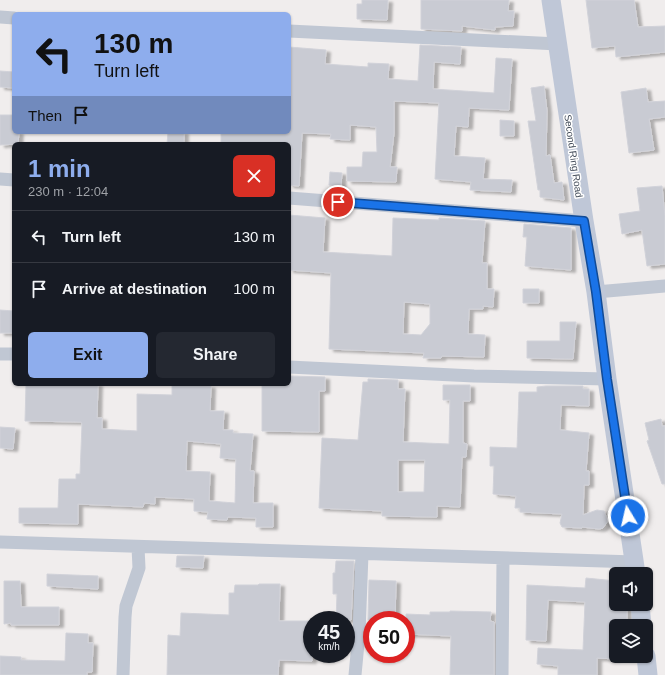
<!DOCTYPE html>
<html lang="en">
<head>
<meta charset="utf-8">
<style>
  :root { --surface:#171b24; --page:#242831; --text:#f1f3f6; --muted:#9ea1a6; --line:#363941; --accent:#8eaded }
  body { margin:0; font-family:Arial,sans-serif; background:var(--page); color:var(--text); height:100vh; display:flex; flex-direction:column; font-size:15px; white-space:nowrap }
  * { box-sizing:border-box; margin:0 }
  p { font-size:13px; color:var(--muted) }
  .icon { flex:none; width:22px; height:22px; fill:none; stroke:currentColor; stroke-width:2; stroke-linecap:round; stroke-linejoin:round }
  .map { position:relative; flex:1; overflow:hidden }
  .panel { position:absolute; left:12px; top:142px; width:279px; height:244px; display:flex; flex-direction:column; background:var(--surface); border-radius:6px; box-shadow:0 1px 3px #0004 }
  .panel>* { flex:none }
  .top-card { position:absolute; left:12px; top:12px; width:279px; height:122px; border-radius:6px; box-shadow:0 1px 3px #0004; background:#8eaded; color:#111; overflow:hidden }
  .fabs { position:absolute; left:609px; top:567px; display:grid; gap:8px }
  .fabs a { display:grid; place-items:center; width:44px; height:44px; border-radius:6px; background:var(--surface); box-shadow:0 1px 3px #0004; font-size:20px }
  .speed { position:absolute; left:303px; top:611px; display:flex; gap:8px; font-size:20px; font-weight:700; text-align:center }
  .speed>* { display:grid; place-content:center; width:52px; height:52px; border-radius:50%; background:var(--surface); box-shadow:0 1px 3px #0004; line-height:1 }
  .speed small { font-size:10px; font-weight:400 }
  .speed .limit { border:6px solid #d22; background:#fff; color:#111 }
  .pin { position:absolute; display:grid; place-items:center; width:34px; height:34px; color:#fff; margin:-17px; border:2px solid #fff; border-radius:50%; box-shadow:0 1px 4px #0007 }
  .me { position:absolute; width:44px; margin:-22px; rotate:351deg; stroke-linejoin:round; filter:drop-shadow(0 0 3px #0008) }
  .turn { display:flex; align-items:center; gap:14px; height:84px; padding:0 16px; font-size:18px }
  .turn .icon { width:52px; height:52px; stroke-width:2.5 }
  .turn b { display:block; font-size:28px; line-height:34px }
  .then { display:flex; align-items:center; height:38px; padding:0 16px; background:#0003; gap:8px; font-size:15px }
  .round { display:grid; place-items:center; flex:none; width:42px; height:42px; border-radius:6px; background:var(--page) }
  .summary { display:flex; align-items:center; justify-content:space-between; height:68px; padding:0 16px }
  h1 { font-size:24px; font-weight:800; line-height:30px; color:var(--accent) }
  .button { display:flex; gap:8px; margin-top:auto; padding:8px 16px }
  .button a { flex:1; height:46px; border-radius:6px; background:var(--accent); color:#111; font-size:16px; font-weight:800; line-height:46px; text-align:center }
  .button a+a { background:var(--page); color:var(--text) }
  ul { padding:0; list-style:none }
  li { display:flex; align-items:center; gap:12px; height:52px; padding:0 16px; border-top:1px solid var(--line) }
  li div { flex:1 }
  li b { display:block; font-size:15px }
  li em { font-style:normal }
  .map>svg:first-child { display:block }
  .building { fill:#c9cbd3; stroke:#d1d2d9; fill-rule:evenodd; filter:url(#shadow) }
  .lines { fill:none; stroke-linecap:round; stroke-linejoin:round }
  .minor { stroke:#c0c7d3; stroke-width:13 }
  .secondary { stroke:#bfc7d7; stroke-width:19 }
  .route-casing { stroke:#114b97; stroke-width:10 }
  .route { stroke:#1a73e8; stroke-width:7 }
  .labels { text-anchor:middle; stroke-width:3; stroke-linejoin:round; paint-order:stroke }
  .street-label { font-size:10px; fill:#454e5b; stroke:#fff }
</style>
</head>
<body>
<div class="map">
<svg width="665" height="675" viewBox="0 0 665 675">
  <defs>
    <filter id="shadow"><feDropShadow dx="4.5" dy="2.5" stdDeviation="1" flood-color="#0004"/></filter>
  </defs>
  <rect width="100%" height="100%" fill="#f0eded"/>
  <!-- building -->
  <path class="building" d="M362,0H388L387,20L357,19V4H362Z
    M421,0H509L508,11H514L513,26L495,27V30L462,26V31L421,29Z
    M586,0H634L638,27L665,26V52L616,57L615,46L592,48Z
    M420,45L461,47L460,64L434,62L433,89L494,93L496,58L512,59L509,110L469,108L468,127L456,126L454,156L485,158L483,179L512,180L511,192L470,190L471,182L435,179L439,103L394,101V133L390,167H397L396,182L347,181V167H362L363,152H377L376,127L350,125V140L330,139L331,134L302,133L299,186L289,185V144H221V132H289V47L326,50L325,64L368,67V63L389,64L388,79L418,81Z
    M0,71L14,72V88L0,87Z
    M544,86L547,111L546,156L550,155L554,183L562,182L564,200L540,197V190H538L528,121H536L531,88Z
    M646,88L648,102L665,101V117L649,119L654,150L629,153L621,92Z
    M0,115H14V132H19L18,144L0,145Z
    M500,120L514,121V136H500Z
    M168,132H184V144H167Z
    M330,172L342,173L341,186L329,185Z
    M662,186L665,217V264L647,266L642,230L622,234L619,214L640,211L637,188Z
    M289,215L325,218L323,252L392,256L393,218L439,220V218L485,221L482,263H487V289H494L493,307L483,306V309H469L468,334L485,335L484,357L442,356L441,358H423L424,353L329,349L331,273L289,270ZM404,302L430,304V324L421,335L403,334Z
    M524,224L571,228V270L525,266L527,237H523Z
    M523,289H539V303H523Z
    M0,310L14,311V333H0Z
    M560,322H576L573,359L527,358V341H560Z
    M289,376L325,377V391H319V432L262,431V384H289Z
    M368,379L398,380V389H405L403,442L449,444L450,400H443V385H470V401H463V443L467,444L466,457H462L460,507L437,506V517L382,516V511L319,508L322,438L358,440L363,382H368ZM398,460H425L424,492H398Z
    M26,384H98L97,418H102V429L137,431V394L172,395V384L211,386L210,411H224L223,430H233V433L253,434L250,471H254L253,503H273V527H256V518L228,517L227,520L207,519L208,512L194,511V499L155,497V504L144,503L143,507L78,504V524L19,523V508H58L59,479H76V474H80L82,424L81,422L25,421ZM187,441L221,444L220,458L236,459L235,503L209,501L210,472L186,471Z
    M546,386H583V389H589V406L561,405L560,430L589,433L586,471H589V485H584L583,515L597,510L604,511L608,521L603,528L599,529L582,527V528L562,527L560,523L562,514L520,512V508H515L516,496L493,494L494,466H490V447L517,448L519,392H537V387Z
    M661,419L662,426H665V484H662L647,441L649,440L645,423Z
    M0,427L15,428L13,449L0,448Z
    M177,556H204L203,568L176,567Z
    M336,561H354L351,620H336L337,594H333V573H335Z
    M47,574L98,576V589L47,586Z
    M586,578L616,581V605H627V626H616V659L597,658V675H558V666L537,664L538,648L583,650L585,602L548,600L546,641L526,640L527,585L585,588Z
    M369,580L396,581L395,620H368Z
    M4,581H20L21,607H59V625H11V623L4,624Z
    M259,584H280L279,621H312V661L279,660L278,675H167L168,635L180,636L181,613L229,615V593H234L235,585H258Z
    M450,611L491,612L490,621L494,622V675H450L451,636L406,634V614L430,615V612H450Z
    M66,633L88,634V643H93L92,672H87V675H0V656L21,657V660L65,661Z"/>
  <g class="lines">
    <!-- minor -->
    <path class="minor" d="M0,17L14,18
      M289,31L558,44
      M0,179L14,180
      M289,198L584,221
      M596,292L665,286
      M0,354H14
      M289,367L474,376L607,379
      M0,542L635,562
      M123,675L125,617L126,606L139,568L138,547
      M355,675L359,633L362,554
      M502,675L503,558"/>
    <!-- secondary -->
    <path class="secondary" d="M551,0L584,221L596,292L607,379L636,574
      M640,604L642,626
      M646,656L648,675"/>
  </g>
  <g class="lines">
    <defs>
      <path id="route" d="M338,202L584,221L596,292L607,379L628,516"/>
    </defs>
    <!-- route casing -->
    <use href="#route" class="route-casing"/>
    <!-- route -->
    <use href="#route" class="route"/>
  </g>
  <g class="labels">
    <!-- street labels -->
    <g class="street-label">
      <text transform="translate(574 156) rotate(82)" y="4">Second Ring Road</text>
    </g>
  </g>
</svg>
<div class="fabs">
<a><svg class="icon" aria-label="sound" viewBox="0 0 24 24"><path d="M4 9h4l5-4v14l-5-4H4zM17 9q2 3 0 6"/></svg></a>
<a><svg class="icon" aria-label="layers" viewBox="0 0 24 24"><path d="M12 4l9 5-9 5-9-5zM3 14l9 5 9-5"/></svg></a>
</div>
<div class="speed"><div>45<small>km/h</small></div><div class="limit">50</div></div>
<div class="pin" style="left:338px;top:202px;background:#d93025"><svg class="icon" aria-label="arrive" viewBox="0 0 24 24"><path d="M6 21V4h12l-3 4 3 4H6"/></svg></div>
<svg class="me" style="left:628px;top:516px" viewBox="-20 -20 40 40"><circle r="17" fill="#1a73e8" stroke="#fff" stroke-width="3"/><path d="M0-11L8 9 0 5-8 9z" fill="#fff"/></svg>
<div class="top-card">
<div class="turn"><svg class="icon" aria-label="left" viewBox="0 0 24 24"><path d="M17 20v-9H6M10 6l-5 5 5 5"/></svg><div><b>130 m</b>Turn left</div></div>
<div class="then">Then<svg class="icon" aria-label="arrive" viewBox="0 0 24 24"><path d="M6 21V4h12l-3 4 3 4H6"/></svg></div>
</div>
<section class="panel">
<div class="summary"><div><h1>1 min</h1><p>230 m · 12:04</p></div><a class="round" style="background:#d93025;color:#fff"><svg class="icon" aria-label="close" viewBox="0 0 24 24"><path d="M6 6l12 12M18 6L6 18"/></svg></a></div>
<ul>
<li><svg class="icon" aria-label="left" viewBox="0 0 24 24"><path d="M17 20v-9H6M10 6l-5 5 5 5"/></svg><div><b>Turn left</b></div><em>130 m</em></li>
<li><svg class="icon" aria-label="arrive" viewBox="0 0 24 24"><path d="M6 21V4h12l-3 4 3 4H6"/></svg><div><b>Arrive at destination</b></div><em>100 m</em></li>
</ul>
<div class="button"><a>Exit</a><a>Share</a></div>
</section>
</div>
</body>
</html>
